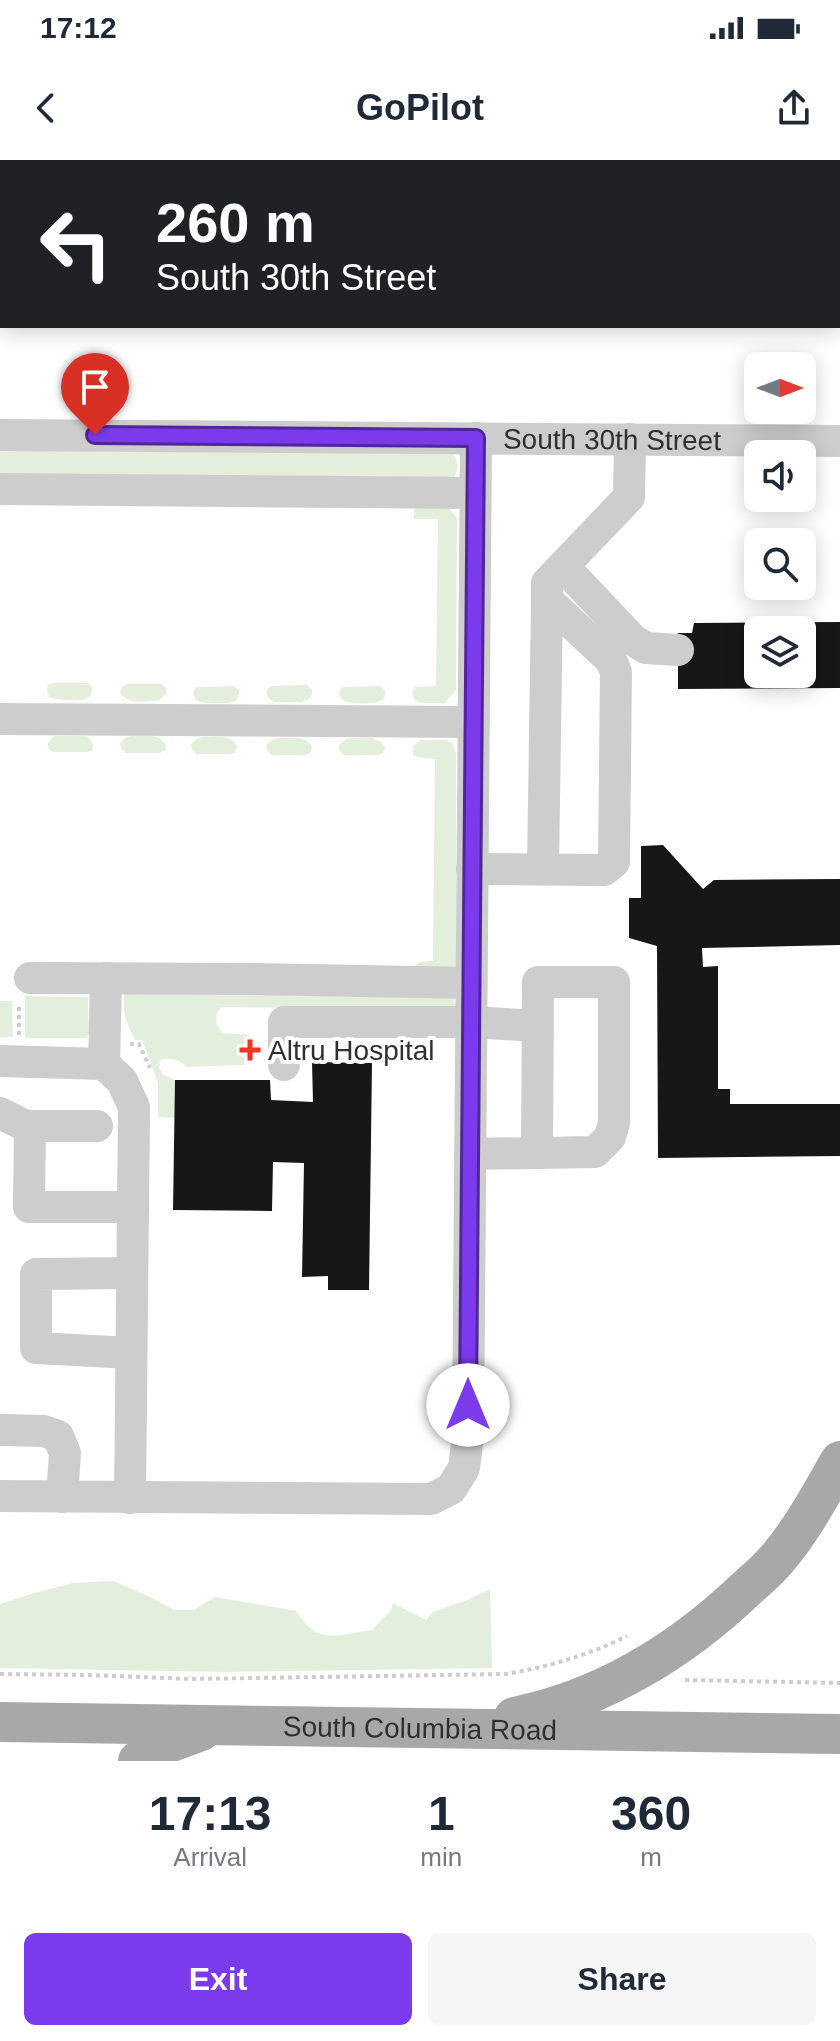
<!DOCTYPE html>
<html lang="en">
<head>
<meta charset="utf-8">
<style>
  :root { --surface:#fff; --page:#f6f6f7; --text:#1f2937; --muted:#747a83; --accent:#7c3aed }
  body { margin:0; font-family:Helvetica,sans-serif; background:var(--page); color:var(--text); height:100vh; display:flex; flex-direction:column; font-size:30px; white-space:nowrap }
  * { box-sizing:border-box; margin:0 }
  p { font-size:26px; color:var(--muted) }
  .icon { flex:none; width:44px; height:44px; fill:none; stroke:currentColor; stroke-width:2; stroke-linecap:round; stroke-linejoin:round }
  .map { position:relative; height:1601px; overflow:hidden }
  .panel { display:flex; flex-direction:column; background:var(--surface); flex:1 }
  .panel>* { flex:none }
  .top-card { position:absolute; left:0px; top:0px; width:840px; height:168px; box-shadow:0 4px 20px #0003; background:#202124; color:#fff; overflow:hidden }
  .needle { width:52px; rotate:90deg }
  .tools { position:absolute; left:744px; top:192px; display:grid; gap:16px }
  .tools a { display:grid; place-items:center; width:72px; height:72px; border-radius:12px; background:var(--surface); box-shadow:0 4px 20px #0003; font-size:40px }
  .pin { position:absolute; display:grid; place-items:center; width:68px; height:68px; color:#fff; margin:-82px -34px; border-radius:50% 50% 50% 0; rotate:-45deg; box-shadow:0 0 8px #0007 }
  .pin .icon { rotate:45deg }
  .me { position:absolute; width:88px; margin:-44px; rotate:0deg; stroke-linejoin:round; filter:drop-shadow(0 0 6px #0008) }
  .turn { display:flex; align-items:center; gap:28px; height:168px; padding:0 24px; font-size:36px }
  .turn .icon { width:104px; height:104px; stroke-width:2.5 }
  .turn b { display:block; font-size:56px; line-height:68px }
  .eta { display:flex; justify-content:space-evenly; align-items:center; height:136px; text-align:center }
  .eta b { font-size:48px; font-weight:700; line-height:56px }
  .button { display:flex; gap:16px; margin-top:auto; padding:16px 24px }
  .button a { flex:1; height:92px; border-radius:12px; background:var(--accent); color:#fff; font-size:32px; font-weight:700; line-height:92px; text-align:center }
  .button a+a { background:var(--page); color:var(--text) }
  .status { display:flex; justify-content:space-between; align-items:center; height:56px; padding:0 40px; background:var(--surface); direction:ltr }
  .status svg { height:22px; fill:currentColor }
  header { display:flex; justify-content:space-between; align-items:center; height:104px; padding:0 24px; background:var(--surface); font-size:36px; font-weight:700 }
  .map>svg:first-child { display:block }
  .green { fill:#e3eedc }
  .building { fill:#171717; fill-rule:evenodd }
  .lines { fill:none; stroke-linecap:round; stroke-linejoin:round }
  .path { stroke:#cdcdcd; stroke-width:4; stroke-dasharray:4 4; stroke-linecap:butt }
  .minor { stroke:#cdcdcd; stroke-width:32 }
  .major { stroke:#a8a8a8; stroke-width:40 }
  .route-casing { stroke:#51269a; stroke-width:20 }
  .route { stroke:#7c3aed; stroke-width:14 }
  .poi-dot { fill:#f43325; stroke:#fff; stroke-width:3 }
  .labels { text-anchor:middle; stroke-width:8; stroke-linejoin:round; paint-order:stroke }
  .street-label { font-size:28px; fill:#303030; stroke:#fff }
  .poi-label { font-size:28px; fill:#303030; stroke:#fff; text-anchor:start }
</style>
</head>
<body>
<div class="status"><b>17:12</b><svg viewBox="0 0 49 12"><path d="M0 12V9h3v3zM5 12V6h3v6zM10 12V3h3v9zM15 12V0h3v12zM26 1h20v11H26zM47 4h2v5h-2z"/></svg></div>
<header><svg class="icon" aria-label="back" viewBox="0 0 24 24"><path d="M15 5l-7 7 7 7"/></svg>GoPilot<svg class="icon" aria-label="share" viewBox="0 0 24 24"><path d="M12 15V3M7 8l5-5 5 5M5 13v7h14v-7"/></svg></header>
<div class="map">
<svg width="840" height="1601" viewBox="0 0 840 1601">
  <rect width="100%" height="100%" fill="#fff"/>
  <!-- green -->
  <path class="green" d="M0,285L448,289C458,299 461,306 453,319H0Z
    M447,346L457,358L456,529L445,543H421L415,540L412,534L415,527L436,526L438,359H414V347Z
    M54,523H87L92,527C92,529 92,532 91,534C86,544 58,540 49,537L47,531L48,525Z
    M127,524H161L166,528V534L159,540C146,542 127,545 120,532L122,527Z
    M307,525L312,530V535L309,539L301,542H275L269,539L266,533L268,528L273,526Z
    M234,526L239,530C238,537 239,539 232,542C227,544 201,544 196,540C195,539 194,536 193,534L195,528L200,527Z
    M380,526L385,531C385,533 385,536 384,538C380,545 349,545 343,540C341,539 340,536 339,534L341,528L346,527Z
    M54,576H85L90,579L93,585L92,591L86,592H53L48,588V583Z
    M132,576C144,576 160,573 166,585L165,591L159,593H126L121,588L120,583L127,577Z
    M203,577C216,577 231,574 237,586L235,592L230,594H196L192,589L191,584L198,578Z
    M278,578C291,578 306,575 312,587L310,593L305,595H271L267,590L266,585L273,579Z
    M351,578C364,578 378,575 385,587L383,593L378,595H344L339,590V585L346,579Z
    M420,580H446L452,583L456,593V809L415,806L420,802L433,801L435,599L417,597L413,594V587Z
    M131,829L454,837L455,846L447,850L221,847C213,857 215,863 222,873C232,875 243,872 252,877C252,886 250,891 244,898V905L187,907C179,899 171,897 160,900L159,908L163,915L175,920V958L158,957V923L142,880H135C127,864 122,852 124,834Z
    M25,836L88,837L89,873L87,878H25Z
    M0,841H12L13,877H0Z
    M113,1421L150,1437L174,1450H194L215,1437L296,1451C318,1486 336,1475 372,1470L391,1450L393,1443L426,1460L433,1452L467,1440L490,1429L492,1508L227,1512L0,1508V1444L34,1433L73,1423Z"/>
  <!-- building -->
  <path class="building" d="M840,462V528L678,529V473H692L694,463ZM758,470H802V514H758Z
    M663,685L703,729L714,720L840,719V785L702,788L703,807L718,806V929H730V944H840V996L658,998L657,786L629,778V738H641V686Z
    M312,902L372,903L369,1130H328V1116L302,1117L304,1003L273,1002L272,1051L173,1050L175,920H270L271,940L313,942Z"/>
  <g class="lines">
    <!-- path -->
    <path class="path" d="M19,875V844
      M130,884H139L150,908
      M0,1514L90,1515L191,1519L506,1514C548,1507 589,1495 627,1476
      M685,1520L840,1523"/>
    <!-- minor -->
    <g class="minor">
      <path id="s1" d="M0,275L840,281"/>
      <path d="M0,329L475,333"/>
      <path d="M563,406L633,480L646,488L678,490"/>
      <path d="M547,440V423L629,337L630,279"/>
      <path d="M0,559L474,562"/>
      <path d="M472,709L604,710L614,702L616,512L611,500L547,440L543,709"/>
      <path d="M30,818L254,819L471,823"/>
      <path d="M0,901L104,904L122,921L134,947L130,1338"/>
      <path d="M104,904L106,818"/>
      <path d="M284,905V862H471L537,866"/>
      <path d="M0,953L26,966H97"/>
      <path d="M30,966L29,1047H133"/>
      <path d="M470,994C511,993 553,993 595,992L610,977L614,963V822H538L537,993"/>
      <path d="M131,1193L36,1188V1114L132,1113"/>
      <path d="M0,1270L44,1271L58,1276L65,1293L62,1337"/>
      <path d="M0,1336L431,1339L451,1329L464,1308L468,1276L476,278"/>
    </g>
    <!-- major -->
    <g class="major">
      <path d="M514,1557C603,1539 682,1490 747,1428C757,1419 768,1410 777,1399C802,1370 821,1334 840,1301"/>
      <path id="s2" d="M0,1562L840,1574"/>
      <path d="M138,1601L158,1587L201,1571"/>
    </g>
  </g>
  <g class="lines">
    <defs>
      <path id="route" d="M95,275L476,278L468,1245"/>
    </defs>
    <!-- route casing -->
    <use href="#route" class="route-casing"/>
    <!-- route -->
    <use href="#route" class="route"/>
  </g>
  <!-- markers -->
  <path class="poi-dot" d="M246 878h8v8h8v8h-8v8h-8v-8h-8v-8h8z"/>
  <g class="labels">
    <!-- street labels -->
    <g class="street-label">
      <text dy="10" stroke="none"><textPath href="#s1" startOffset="612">South 30th Street</textPath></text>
      <text dy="10" stroke="none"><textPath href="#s2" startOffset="420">South Columbia Road</textPath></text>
    </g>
    <!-- poi labels -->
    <g class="poi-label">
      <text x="268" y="900">Altru Hospital</text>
    </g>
  </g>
</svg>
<div class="tools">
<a><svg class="needle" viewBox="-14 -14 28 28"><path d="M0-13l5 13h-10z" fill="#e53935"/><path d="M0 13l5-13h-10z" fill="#747a83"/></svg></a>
<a><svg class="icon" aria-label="sound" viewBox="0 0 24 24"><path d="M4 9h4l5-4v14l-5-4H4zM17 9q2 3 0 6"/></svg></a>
<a><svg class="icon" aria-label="search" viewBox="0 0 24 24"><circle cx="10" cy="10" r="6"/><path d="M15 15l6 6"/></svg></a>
<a><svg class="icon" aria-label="layers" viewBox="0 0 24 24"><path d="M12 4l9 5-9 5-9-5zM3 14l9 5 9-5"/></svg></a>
</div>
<div class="pin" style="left:95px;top:275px;background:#d93025"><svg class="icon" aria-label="arrive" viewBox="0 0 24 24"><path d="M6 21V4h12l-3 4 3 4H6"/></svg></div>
<svg class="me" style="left:468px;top:1245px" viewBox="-20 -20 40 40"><circle r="19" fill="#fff"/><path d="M0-13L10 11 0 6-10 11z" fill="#7c3aed"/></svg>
<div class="top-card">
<div class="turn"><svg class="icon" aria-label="left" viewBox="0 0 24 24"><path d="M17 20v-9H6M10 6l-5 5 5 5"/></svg><div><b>260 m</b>South 30th Street</div></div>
</div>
</div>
<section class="panel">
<div class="eta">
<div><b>17:13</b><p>Arrival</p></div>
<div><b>1</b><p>min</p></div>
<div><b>360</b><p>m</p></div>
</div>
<div class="button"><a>Exit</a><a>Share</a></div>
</section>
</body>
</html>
